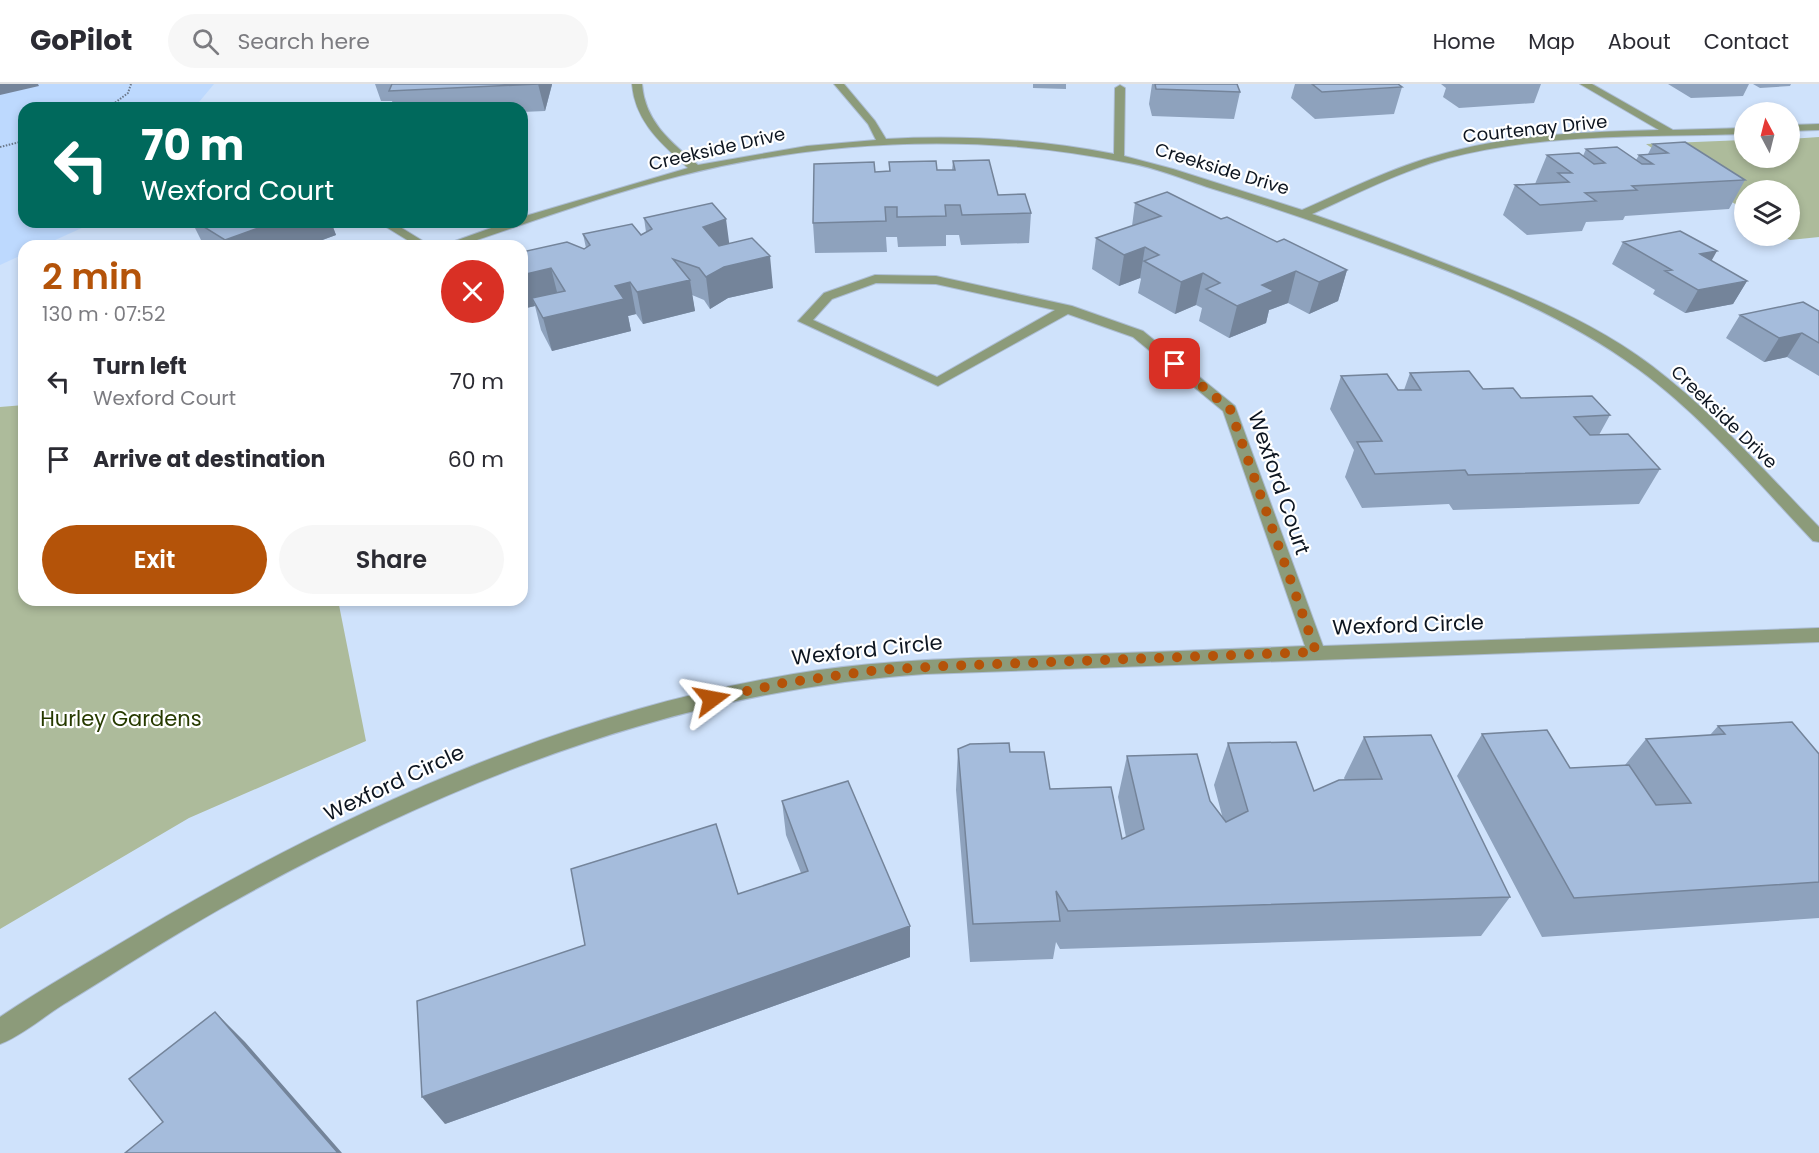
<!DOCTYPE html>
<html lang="en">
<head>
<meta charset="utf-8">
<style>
  :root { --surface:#fff; --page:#f7f7f7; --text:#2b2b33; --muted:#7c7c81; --line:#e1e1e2; --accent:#b45309 }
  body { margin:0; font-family:Poppins,sans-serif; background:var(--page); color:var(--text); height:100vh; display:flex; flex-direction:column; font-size:22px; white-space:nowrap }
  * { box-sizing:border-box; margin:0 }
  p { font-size:20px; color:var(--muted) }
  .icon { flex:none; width:33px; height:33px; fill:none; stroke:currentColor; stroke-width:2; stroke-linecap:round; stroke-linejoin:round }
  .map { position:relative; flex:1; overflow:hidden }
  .side { position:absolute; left:18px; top:156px; width:510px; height:366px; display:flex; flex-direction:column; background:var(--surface); border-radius:18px; box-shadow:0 3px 9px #0003 }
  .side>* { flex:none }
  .guide { position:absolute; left:18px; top:18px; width:510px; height:126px; border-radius:18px; box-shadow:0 3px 9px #0003; background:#00695c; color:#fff; overflow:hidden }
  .needle { width:39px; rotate:353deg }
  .buttons { position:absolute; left:1734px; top:18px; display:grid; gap:12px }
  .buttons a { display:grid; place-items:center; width:66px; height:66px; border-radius:50%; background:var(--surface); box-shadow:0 3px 9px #0003; font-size:30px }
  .pin { position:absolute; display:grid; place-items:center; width:51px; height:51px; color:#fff; margin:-26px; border-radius:12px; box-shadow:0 3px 9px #0006 }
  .me { position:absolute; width:66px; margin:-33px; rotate:77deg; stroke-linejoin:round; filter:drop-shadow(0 0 4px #0008) }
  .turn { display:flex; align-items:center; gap:21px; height:126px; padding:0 24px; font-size:27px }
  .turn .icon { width:78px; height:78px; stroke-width:2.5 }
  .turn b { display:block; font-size:42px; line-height:51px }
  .round { display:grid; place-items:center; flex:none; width:63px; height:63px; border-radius:32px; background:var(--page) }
  .summary { display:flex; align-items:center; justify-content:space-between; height:102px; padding:0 24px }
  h1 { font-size:36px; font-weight:600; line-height:45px; color:var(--accent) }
  .cta { display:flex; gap:12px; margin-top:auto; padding:12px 24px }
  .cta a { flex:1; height:69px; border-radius:36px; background:var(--accent); color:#fff; font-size:24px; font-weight:600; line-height:69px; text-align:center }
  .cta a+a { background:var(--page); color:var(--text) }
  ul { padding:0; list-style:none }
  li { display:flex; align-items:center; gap:18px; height:78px; padding:0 24px }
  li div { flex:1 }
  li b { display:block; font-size:22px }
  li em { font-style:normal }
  header { display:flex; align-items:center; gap:36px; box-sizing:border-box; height:84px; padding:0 30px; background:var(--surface); border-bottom:2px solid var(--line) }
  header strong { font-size:28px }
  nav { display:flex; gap:33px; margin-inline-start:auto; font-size:21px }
  .search { width:420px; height:54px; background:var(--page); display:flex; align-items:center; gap:15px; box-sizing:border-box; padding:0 21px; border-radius:33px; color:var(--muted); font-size:22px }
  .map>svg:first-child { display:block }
  .built { fill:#bdd9fe }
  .green { fill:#adbb9b }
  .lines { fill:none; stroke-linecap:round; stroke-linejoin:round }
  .minor-casing { stroke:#acbdd4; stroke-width:2 }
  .path { stroke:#6b788a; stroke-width:2; stroke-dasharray:1.5 1.5; stroke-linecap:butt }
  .minor { fill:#8c9b7a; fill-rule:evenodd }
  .wall { fill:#8ea2bd }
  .shaded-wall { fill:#74849a }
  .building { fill:#a5bcdc; stroke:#74849a; stroke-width:1.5 }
  .route { stroke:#b45309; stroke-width:10; stroke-dasharray:0 18 }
  .labels { text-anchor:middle; stroke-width:4.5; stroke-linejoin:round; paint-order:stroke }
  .far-street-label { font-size:18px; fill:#0d1520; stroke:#fff }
  .street-label { font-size:21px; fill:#0d1520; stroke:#fff }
  .park-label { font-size:21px; fill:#273a00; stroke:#fff }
</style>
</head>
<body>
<header>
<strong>GoPilot</strong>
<div class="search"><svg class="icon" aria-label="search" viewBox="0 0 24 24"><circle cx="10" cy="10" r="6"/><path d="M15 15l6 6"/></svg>Search here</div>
<nav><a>Home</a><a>Map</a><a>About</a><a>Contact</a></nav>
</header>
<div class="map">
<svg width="1819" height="1069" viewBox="0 0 1819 1069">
  <rect width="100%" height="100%" fill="#cfe2fb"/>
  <!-- built -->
  <path class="built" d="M0,0H214L194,24H24V138H95L42,162H24V170L0,181Z"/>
  <!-- green -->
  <path class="green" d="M1819,53V153L1790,156L1783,152H1790V106H1744V126L1646,60L1744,56V74H1790V55Z
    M24,321V516H338L366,657L189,734L0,845V323Z"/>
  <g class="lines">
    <defs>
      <path id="minor" d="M632,0H642C645,38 671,58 698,81L807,62L876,56L868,40L834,0H844L875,37L886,55C963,51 1038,55 1114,70L1115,4L1120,1L1125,4L1124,72L1173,85L1302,126C1347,106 1393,83 1442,70C1512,50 1587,48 1659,46L1580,0H1592L1673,46L1744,44V50C1646,53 1544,49 1448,74C1401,87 1356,110 1312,130C1358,146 1403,163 1449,181C1519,208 1591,236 1652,282C1714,329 1765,388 1819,443V458L1813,457C1757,398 1704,333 1638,285C1548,219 1438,183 1334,145C1292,130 1250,116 1207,103C1181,94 1156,84 1129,79C981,48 825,55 679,92C604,111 531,138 459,162H441L508,138H522V133L688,84C662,60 635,38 632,0Z
        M1819,40V46L1790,47V41Z
        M378,138H392L431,162H417Z
        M875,191L936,192L1072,222L1143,247L1235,322L1323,562L1819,544V558L925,590C672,607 438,702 220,825C167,855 116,888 64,920C43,933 23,951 0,960V933C44,903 91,877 136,850C347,725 575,622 819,586C890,576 962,574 1034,572C1124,569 1215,566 1305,562L1223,327L1133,253L1068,230L938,302L798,237L824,209ZM876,199L936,200L1055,226L937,293L813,236L832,215Z"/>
    </defs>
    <!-- minor casing -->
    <use href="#minor" class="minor-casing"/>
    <!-- path -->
    <path class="path" d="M108,24L128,9L131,0
      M0,63L24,57"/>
    <!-- minor -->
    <use href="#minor" class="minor"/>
  </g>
  <!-- wall -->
  <path class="wall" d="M375,0H552V1L545,27L522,28V24H394L392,17H381Z
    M1033,0H1066V5L1033,4Z
    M1152,0H1237L1240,8L1234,35L1152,32L1149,20Z
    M1295,0H1398L1402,3L1394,30L1315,35L1291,14Z
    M1441,0H1541L1534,19L1459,24L1443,13L1446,4Z
    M1668,0H1749L1743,12L1691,14Z
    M1753,0H1791L1790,2L1760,4Z
    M1653,60L1745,96L1729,125L1625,132L1623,136L1586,138L1582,147L1527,151L1503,131L1515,101L1535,100L1547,71L1583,72L1586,65L1636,76L1639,71L1648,70Z
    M953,77L998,111L1031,129L1029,159L961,161L959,151H946V162L898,163L897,153H886L887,168L815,169L813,139L875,88L889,87V78L937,86H952Z
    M1135,119L1221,135L1347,186L1338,217L1309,230L1288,219L1269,226L1266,239L1229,254L1199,237L1202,224L1196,221L1175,230L1138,209L1141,195L1140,194L1119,202L1092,185L1096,154L1132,142Z
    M644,134L729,159L773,204L728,214L710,225L704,216L692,211L695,227L643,240L636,230L628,232L631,247L552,267L541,246L535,222L522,225V168L584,165L586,164L583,150L641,151L646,148Z
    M192,138H331L336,151L306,162H204Z
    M1623,158L1711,177L1747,197L1733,220L1685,229L1653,210L1655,206L1612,180Z
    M1819,227V292L1787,273L1764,278L1726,254L1740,231Z
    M1410,289L1483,305L1521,314L1610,331L1599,351L1660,385L1639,420L1453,426L1449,420L1362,424L1345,393L1354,366L1330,325L1341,292L1398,306H1404Z
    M1718,642L1819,670V834L1542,853L1457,692L1482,650L1570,684L1625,681L1646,655L1710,651Z
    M1364,653L1510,813L1481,852L1060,865L1056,858L1053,875L970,878L956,706L958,665L1010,668L1050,705L1122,755L1126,753L1118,713L1127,672L1210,717L1223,735L1214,701L1228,659L1314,707L1345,696L1344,694Z
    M782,717L910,842V873L445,1040L738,810L801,789L786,751Z"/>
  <!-- shaded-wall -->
  <path class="shaded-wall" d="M0,0H38L39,2L0,11Z
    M538,0H552L545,27Z
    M726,135L730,165L707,173L703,143Z
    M275,138H331L336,151L306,162H228L225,156Z
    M1145,163L1140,194L1119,202L1124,171Z
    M1717,167L1704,190L1700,170Z
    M770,172L773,204L728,214L710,225L706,193L724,183Z
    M551,184L559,216L532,214L535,222L522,225V191Z
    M1347,186L1338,217L1309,230L1319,198Z
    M1296,187L1288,219L1269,226L1266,239L1229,254L1237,222L1262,201Z
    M1203,189L1196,221L1175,230L1181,198Z
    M690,196L695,227L643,240L637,208Z
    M1747,197L1733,220L1685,229L1698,206Z
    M630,198L636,230L628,232L631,247L552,267L543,234L615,202Z
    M1802,249L1787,273L1764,278L1779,254Z
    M910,842V873L445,1040L422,1013Z
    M215,928L245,958L342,1069H338Z"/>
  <!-- building -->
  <path class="building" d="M392,0H538L389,7Z
    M1155,0H1237L1240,8L1156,5Z
    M1312,0H1398L1402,3L1322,8Z
    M1685,58L1745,96L1632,102L1637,106L1585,109L1596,117L1540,121L1515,101L1569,98L1558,89H1572L1547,71L1579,69L1594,80L1605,79L1586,65L1617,63L1642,80H1653L1639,71L1668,69L1653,60Z
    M989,76L998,111L1025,110L1031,129L962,131L960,121H945L946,132L897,133V123H885L886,137L813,139L814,80L874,78L875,88L890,87L889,78L936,77L937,86H955L953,77Z
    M1167,108L1221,135L1227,133L1277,158L1284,155L1347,186L1319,198L1296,187L1262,201L1274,207L1237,222L1206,205L1220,199L1203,189L1181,198L1144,177L1159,171L1145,163L1124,171L1096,154L1161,132L1135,119Z
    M712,119L726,135L703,143L719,162L752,154L770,172L724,183L706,193L699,184L673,175L690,196L637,208L630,198L615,202L624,215L543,234L532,214L565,207L551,184L522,191V168L567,158L584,165L590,161L583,150L632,140L641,151L652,145L644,134Z
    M196,138H275L225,156Z
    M1680,147L1717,167L1700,170L1747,197L1698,206L1665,187L1672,186L1623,158Z
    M1803,218L1819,227V259L1802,249L1779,254L1740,231Z
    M1469,287L1483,305L1513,304L1521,314L1592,312L1610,331L1574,333L1590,351L1628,350L1660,385L1468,391L1465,386L1375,390L1357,358L1382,357L1341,292L1387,290L1398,306H1421L1410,289Z
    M1792,638L1819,670V798L1574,814L1482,650L1547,646L1570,684L1629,681L1656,721L1691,719L1646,655L1725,650L1718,642Z
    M1431,651L1510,813L1068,827L1056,807L1060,837L973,840L958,665L970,660L1009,659L1010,668H1044L1050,705L1111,703L1122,755L1144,745L1127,672L1197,670L1210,717L1226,738L1248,727L1228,659L1296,658L1314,707L1339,696L1382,695L1364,653Z
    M848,697L910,842L422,1013L417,917L585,861L571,785L716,740L738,810L808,787L782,717Z
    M215,928L338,1069H125L163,1038L129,995Z"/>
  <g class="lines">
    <!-- route -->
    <path class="route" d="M712,615L783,599L878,586L945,582L1316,568L1230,325L1175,280"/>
  </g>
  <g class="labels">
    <!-- far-street labels -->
    <g class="far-street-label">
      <text transform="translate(1535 45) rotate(-6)" y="6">Courtenay Drive</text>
      <text transform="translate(717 65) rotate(-13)" y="6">Creekside Drive</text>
      <text transform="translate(1222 85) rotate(17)" y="6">Creekside Drive</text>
      <text transform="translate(1724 333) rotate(44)" y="6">Creekside Drive</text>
    </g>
    <!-- street labels -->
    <g class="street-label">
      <text transform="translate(1279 399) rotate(71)" y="7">Wexford Court</text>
      <text transform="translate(1408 541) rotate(-2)" y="7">Wexford Circle</text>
      <text transform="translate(867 566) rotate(-6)" y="7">Wexford Circle</text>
      <text transform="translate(394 699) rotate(-25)" y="7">Wexford Circle</text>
    </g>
    <!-- park labels -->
    <g class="park-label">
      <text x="121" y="642">Hurley Gardens</text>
    </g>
  </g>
</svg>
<div class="buttons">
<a><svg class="needle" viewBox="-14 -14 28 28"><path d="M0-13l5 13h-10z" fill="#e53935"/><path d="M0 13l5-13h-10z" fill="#7c7c81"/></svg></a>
<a><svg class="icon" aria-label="layers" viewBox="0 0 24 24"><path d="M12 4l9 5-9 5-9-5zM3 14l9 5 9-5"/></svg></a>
</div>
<div class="pin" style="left:1175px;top:280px;background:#d93025"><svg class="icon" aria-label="arrive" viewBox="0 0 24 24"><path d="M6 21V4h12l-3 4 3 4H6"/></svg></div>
<svg class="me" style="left:712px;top:615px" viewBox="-20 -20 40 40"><path d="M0-17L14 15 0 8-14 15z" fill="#b45309" stroke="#fff" stroke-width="4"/></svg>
<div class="guide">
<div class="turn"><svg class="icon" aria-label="left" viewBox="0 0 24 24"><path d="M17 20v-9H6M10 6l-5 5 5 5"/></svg><div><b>70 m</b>Wexford Court</div></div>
</div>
<section class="side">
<div class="summary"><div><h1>2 min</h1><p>130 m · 07:52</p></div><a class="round" style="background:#d93025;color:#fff"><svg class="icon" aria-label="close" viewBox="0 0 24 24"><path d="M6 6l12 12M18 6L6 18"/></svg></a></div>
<ul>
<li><svg class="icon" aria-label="left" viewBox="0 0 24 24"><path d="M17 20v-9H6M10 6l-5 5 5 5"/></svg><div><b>Turn left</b><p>Wexford Court</p></div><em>70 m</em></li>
<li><svg class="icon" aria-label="arrive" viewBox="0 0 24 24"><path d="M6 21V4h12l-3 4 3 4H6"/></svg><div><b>Arrive at destination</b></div><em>60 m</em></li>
</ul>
<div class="cta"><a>Exit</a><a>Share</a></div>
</section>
</div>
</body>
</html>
